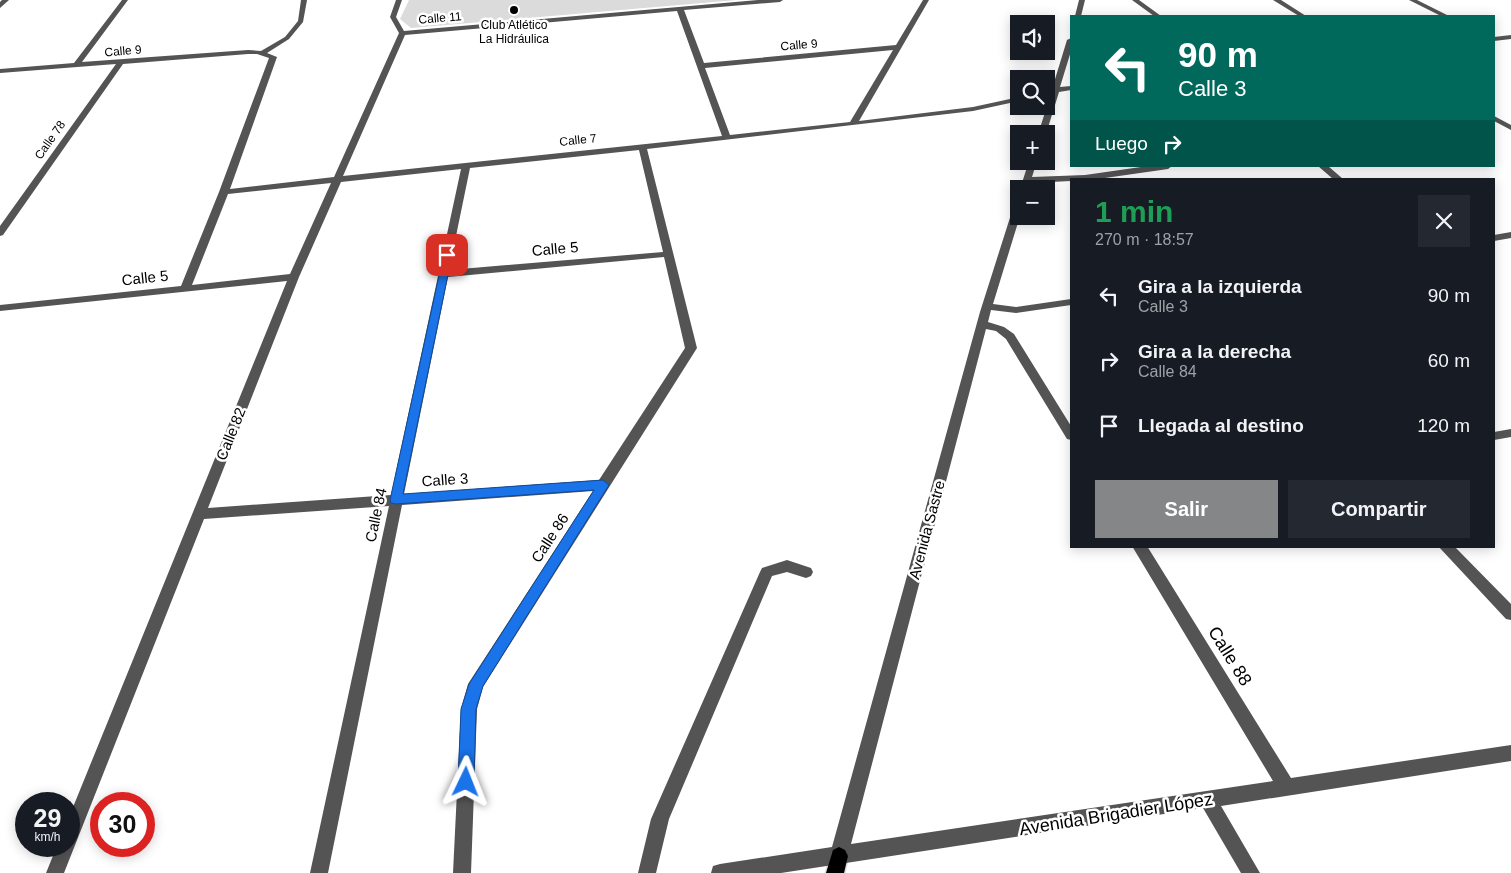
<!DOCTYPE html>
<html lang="es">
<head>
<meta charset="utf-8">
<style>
  :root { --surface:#171b24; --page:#242831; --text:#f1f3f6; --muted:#9ea1a6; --accent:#858687 }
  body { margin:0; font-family:Arial,sans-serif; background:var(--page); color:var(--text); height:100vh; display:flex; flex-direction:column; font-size:19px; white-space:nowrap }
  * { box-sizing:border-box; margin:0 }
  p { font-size:16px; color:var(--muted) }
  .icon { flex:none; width:28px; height:28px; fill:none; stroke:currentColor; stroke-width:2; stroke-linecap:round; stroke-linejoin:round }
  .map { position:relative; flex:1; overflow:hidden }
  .drawer { position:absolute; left:1070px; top:178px; width:425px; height:370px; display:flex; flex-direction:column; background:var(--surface); border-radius:0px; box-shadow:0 2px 12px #0003 }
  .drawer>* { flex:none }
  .hud { position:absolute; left:1070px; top:15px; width:425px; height:152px; border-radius:0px; box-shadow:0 2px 12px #0003; background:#00695c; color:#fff; overflow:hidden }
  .buttons { position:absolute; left:1010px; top:15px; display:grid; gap:10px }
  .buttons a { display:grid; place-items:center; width:45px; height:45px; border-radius:0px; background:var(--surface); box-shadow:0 2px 12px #0003; font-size:25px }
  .speed { position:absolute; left:15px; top:792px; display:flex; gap:10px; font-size:25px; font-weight:700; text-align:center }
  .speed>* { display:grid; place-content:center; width:65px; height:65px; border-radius:50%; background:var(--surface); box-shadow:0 2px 12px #0003; line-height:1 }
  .speed small { font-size:12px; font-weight:400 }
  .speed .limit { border:8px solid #d22; background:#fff; color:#111 }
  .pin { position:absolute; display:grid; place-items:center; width:42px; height:42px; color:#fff; margin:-21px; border-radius:10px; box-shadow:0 2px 8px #0006 }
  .me { position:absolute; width:55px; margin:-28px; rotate:2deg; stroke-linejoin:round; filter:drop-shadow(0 0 4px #0008) }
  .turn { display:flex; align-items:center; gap:18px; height:105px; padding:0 25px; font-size:22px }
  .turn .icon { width:65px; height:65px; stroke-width:2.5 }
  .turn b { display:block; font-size:35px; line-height:42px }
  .then { display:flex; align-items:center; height:48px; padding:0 25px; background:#0003; gap:10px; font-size:19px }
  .round { display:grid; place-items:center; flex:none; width:52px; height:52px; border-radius:0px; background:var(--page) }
  .overview { display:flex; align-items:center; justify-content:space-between; height:85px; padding:0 25px }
  h1 { font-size:30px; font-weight:700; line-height:38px; color:#1e9e55 }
  .button { display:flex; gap:10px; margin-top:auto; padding:10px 25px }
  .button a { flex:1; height:58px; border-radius:0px; background:var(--accent); color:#fff; font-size:20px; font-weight:700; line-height:58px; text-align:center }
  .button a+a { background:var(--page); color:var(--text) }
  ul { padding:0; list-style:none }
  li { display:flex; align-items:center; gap:15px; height:65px; padding:0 25px }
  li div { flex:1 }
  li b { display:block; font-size:19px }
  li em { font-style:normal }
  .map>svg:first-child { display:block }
  .green { fill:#dbdbdb }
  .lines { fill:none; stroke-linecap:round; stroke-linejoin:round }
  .major-casing { stroke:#dbdbdb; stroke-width:3 }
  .minor { fill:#545454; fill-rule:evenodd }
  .major { fill:#000; fill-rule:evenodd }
  .route { fill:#1a73e8; stroke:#114b97 }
  .poi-dot { fill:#000; stroke:#fff; stroke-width:2 }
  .labels { text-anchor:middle; stroke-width:5; stroke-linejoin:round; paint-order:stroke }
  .far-street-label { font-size:12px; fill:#000; stroke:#fff }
  .far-poi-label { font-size:12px; fill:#000; stroke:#fff }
  .street-label { font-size:15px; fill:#000; stroke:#fff }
  .near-street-label { font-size:18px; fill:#000; stroke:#fff }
</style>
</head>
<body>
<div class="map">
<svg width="1511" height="873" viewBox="0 0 1511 873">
  <rect width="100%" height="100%" fill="#fff"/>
  <!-- green -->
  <path class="green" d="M409,0H737L411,28L400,19Z"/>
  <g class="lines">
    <defs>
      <path id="major" d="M839,847L845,850L848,856L844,873H826L833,850Z"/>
    </defs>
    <!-- major casing -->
    <use href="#major" class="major-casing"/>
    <!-- minor -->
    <path class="minor" d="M2,0H9L0,8V2Z
      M122,0H128L82,62L248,50L261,51L285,37L298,21L301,0H307L303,22L289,39L267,53L277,57L230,189L334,177L399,33L390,17L396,0H402L396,17L404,31L758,0H783L780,2L684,10L704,63L896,45L923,0H929L859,121L973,107L1019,97V101L973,111L647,149L697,348L483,687L477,709L471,873H453L461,709L468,684L593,491L402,505L328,873H310L389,506L204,519L64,873H46L57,846H69V817L287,281L0,311V305L181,286L219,192L269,58L257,54H248L123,64L3,235L0,236V226L116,64L0,73V69L74,63ZM677,11L722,136L343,176L405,35ZM893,50L850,122L730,135L705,68ZM639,150L663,252L449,270L470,168ZM461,169L391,495L208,508L299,277L341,182ZM331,183L290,274L192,285L228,194ZM664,257L685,348L599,480L404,494L448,277Z
      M1079,0H1085L1081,16H1075Z
      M1132,0H1139L1161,16H1154Z
      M1273,0H1281L1306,16H1299Z
      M1409,0H1417L1449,16H1441Z
      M1511,35V39L1494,41V37Z
      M1071,38V51L1060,87L1071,86V90L1059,92L1046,134H1038L1051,94H1046V90L1052,89L1067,40Z
      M1494,116L1511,125V130L1494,121Z
      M1029,161H1037L1032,177L1085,175L1148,166H1172L1168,169L1098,179H1071V181L1031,183L1029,189H1020Z
      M1318,166H1328L1343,179H1333Z
      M1019,202L1020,216L993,304L1016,307L1071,299V305L1016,313L991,310L988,322L1004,327L1014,334L1071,426V440L1067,439L1006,339L996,331L986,329L851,844L1273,781L1132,546H1147L1291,778L1511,745V761L1221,806L1260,873H1241L1203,808L781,873H711L713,866L720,864L832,847L980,312L1014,205Z
      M1511,232V238L1494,241V235Z
      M1511,429V437L1494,440V432Z
      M1438,546H1454L1511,604V620L1506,619Z
      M787,560L811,568L813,572L811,576L806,578L787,572L772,576L669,819L656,873H638L651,819L760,572L762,568Z"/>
    <!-- major -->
    <use href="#major" class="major"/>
  </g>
  <!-- route -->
  <path class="route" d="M444,253H450L452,255L403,494L603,480L609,485L483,686L476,709L474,782L471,787L466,790L460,787L458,782L461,709L469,684L594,490L396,504L391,503L390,500Z"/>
  <!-- markers -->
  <circle class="poi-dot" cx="514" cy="10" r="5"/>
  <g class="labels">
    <!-- far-street labels -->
    <g class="far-street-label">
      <text transform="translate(440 18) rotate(-5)" y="4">Calle 11</text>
      <text transform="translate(799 45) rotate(-5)" y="4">Calle 9</text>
      <text transform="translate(123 51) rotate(-5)" y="4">Calle 9</text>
      <text transform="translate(50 140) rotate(-55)" y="4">Calle 78</text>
      <text transform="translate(578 140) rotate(-6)" y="4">Calle 7</text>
    </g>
    <!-- far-poi labels -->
    <g class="far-poi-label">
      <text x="514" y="29">Club Atlético<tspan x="514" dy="14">La Hidráulica</tspan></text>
    </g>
    <!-- street labels -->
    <g class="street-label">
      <text transform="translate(555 249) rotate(-5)" y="5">Calle 5</text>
      <text transform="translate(145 278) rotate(-6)" y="5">Calle 5</text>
      <text transform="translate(231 434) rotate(-68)" y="5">Calle 82</text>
      <text transform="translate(445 480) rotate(-4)" y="5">Calle 3</text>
      <text transform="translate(376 515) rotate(-78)" y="5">Calle 84</text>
      <text transform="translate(927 530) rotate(-75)" y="5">Avenida Sastre</text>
      <text transform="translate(550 538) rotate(-57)" y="5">Calle 86</text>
    </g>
    <!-- near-street labels -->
    <g class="near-street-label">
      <text transform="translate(1230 656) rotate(58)" y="6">Calle 88</text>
      <text transform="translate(1116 814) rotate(-9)" y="6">Avenida Brigadier López</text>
    </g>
  </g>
</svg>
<div class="buttons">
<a><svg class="icon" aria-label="sound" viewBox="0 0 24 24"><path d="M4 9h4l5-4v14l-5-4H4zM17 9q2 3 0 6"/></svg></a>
<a><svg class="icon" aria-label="search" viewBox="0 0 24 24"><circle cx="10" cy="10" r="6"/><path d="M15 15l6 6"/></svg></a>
<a>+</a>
<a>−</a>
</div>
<div class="speed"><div>29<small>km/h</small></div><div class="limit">30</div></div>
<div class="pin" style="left:447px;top:255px;background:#d93025"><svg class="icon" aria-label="arrive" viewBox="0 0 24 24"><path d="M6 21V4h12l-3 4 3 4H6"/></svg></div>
<svg class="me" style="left:466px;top:782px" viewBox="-20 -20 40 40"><path d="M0-17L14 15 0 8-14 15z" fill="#1a73e8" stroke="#fff" stroke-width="4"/></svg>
<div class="hud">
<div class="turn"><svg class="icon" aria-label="left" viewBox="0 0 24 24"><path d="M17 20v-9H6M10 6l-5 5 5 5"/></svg><div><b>90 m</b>Calle 3</div></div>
<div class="then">Luego<svg class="icon" aria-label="right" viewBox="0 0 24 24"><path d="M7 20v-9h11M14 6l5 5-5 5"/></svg></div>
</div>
<section class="drawer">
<div class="overview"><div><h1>1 min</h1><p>270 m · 18:57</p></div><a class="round"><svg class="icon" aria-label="close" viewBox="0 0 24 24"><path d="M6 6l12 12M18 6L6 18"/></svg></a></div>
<ul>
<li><svg class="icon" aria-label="left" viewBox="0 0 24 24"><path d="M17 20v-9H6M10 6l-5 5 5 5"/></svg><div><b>Gira a la izquierda</b><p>Calle 3</p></div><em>90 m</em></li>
<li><svg class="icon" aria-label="right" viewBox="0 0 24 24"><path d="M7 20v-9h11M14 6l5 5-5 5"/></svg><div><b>Gira a la derecha</b><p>Calle 84</p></div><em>60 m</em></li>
<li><svg class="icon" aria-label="arrive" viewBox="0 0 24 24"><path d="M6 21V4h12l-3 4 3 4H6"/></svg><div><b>Llegada al destino</b></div><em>120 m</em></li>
</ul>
<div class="button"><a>Salir</a><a>Compartir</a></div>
</section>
</div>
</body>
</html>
